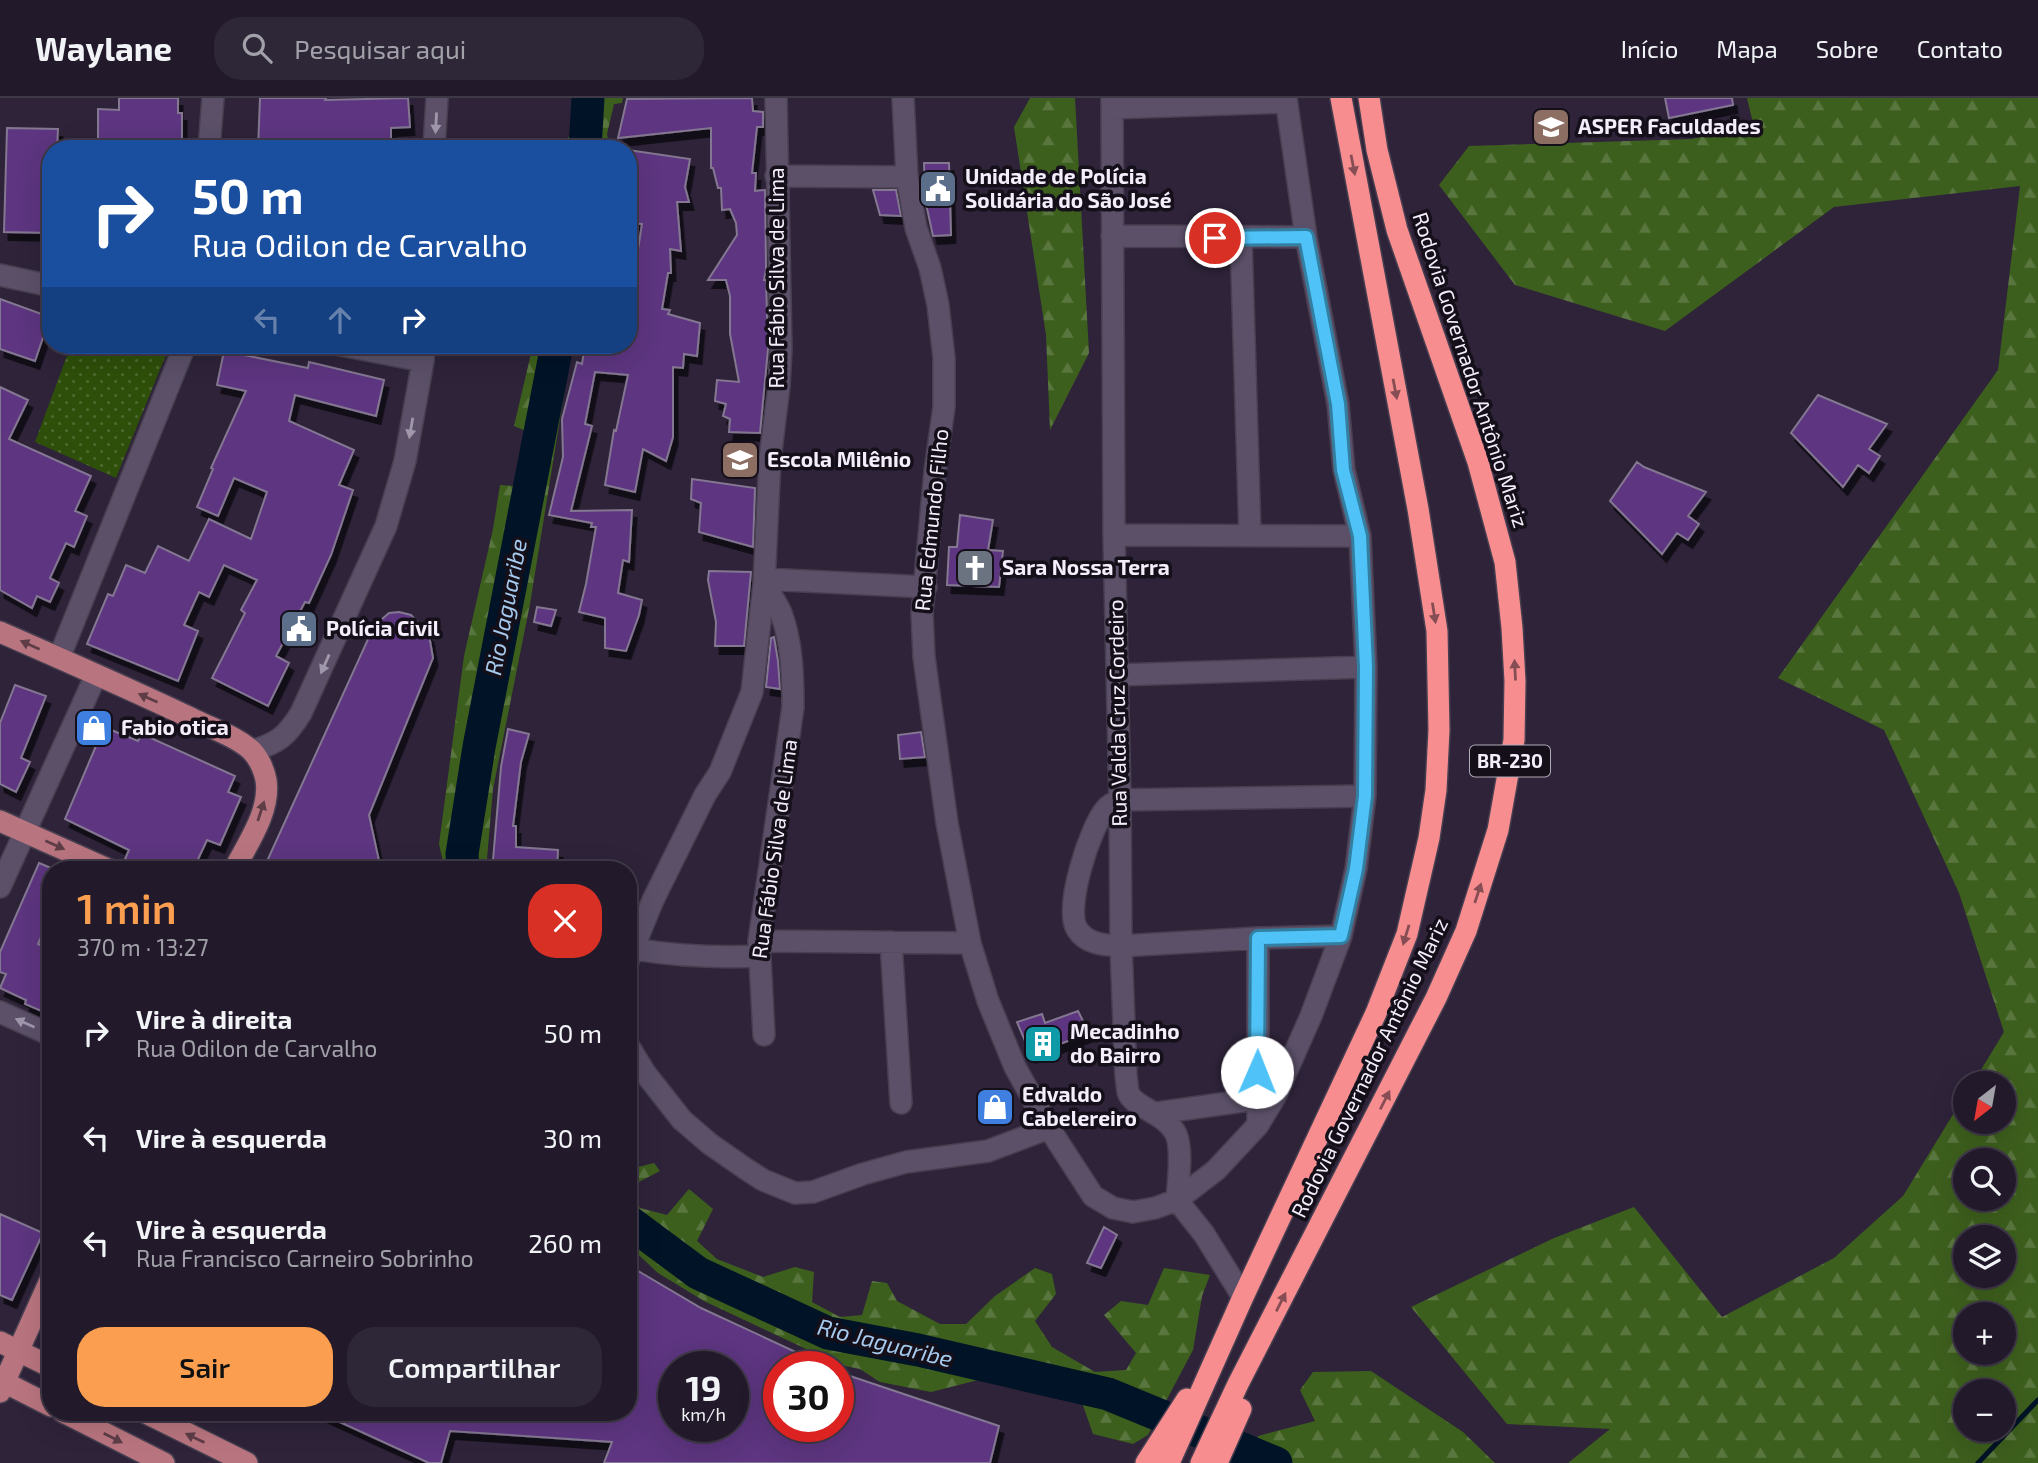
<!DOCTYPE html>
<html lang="pt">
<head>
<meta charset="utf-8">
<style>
  :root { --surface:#221a2b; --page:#2e2737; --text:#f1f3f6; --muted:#a2a1a9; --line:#3f3847; --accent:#fb9e50 }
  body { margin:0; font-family:"Exo 2",sans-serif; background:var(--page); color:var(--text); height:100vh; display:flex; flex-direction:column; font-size:26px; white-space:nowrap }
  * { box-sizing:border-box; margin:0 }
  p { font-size:23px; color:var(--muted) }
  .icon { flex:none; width:38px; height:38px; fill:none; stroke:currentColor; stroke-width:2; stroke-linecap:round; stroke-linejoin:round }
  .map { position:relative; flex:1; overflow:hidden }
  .details { position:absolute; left:42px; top:763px; width:595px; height:560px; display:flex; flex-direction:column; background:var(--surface); border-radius:28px; box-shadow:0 7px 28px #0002,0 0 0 2px var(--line) }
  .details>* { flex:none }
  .top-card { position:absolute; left:42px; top:42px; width:595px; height:214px; border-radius:28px; box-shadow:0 7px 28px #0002,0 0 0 2px var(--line); background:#1a4fa0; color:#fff; overflow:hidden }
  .needle { width:46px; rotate:211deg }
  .controls { position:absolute; left:1953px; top:973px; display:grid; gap:14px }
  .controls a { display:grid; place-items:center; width:63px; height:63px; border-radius:50%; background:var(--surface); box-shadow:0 7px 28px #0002,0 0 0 2px var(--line); font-size:35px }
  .speed { position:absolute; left:658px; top:1253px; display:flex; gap:14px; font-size:35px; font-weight:700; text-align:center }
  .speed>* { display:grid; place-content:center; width:91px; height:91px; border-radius:50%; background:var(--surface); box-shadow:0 7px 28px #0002,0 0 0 2px var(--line); line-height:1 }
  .speed small { font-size:18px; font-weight:400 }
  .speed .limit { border:10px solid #d22; background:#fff; color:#111 }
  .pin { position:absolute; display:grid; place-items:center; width:60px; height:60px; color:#fff; margin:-30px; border:4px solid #fff; border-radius:50%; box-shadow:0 2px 7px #0007 }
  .me { position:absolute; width:77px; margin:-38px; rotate:1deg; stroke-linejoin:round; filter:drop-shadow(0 0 5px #0008) }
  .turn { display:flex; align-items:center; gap:24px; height:147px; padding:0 35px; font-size:32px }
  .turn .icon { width:91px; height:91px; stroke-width:2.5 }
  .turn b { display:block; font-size:49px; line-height:60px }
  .lanes { display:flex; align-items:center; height:66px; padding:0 35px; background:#0003; justify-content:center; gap:35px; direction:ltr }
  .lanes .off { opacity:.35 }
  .round { display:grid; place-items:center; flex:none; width:74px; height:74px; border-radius:28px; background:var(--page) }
  .head { display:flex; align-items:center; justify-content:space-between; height:119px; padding:0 35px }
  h1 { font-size:42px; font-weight:600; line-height:52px; color:var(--accent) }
  .button { display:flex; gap:14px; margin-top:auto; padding:14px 35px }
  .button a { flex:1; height:80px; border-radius:28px; background:var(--accent); color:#111; font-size:28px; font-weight:600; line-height:80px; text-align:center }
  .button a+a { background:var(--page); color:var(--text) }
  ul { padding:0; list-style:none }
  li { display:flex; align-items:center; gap:21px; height:105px; padding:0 35px }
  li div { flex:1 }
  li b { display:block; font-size:26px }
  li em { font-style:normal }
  header { display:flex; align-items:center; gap:42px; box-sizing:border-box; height:98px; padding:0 35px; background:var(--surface); border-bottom:2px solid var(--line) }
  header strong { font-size:33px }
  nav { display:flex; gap:38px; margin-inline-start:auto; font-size:24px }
  .search { width:490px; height:63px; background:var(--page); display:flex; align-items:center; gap:18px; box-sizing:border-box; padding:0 24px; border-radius:28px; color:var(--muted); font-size:26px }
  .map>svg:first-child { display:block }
  .grass { fill:url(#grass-dots) }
  .forest { fill:url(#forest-firs); fill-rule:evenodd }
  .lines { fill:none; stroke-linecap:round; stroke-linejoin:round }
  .stream { stroke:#001327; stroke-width:5 }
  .river { stroke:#001327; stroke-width:33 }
  .building { fill:#5d3480; stroke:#837791; stroke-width:2; fill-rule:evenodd; filter:url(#shadow) }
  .minor-casing { stroke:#473e50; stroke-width:24 }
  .major-casing { stroke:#473e50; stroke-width:24 }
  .highway-casing { stroke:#473e50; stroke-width:24 }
  .minor { stroke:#5b5068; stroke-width:21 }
  .major { stroke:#b9757f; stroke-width:21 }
  .highway { stroke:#f78d8f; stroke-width:21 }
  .oneway { fill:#a097ab }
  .oneway2 { fill:#864e54 }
  .oneway3 { fill:#5e3d47 }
  .route-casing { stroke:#337fa1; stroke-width:18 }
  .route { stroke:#4fc3f7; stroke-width:12 }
  .labels { text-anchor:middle; stroke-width:7; stroke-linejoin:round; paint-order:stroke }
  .shield { fill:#140f19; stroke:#b1aab8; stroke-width:2 }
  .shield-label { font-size:19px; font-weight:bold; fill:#f4edfc }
  .poi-label { font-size:21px; font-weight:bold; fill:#f4edfc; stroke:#140f19; text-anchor:start }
  .street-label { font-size:21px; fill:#f4edfc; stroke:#140f19 }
  .water-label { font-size:23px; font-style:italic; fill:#a6caed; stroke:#140f19 }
</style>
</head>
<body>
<header>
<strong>Waylane</strong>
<div class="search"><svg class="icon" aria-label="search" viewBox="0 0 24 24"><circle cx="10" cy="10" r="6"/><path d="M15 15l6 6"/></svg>Pesquisar aqui</div>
<nav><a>Início</a><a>Mapa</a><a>Sobre</a><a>Contato</a></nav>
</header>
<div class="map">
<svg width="2038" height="1365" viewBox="0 0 2038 1365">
  <defs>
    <pattern id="grass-dots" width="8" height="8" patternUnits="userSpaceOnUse" patternTransform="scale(1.75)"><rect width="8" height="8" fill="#2e4f0a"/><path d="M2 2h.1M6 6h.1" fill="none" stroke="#4d692f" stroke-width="1.8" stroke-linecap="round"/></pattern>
    <pattern id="forest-firs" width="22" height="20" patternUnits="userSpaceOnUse" patternTransform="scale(1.75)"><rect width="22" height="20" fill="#3d5f1d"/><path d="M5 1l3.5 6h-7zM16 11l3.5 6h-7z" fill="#5a763f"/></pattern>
    <filter id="shadow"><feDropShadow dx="4.5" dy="8" stdDeviation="0" flood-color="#0009"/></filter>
  </defs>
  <rect width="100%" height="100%" fill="#2e2339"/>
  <!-- grass -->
  <path class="grass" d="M71,247H170L116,380L35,344Z"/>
  <!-- forest -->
  <path class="forest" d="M575,0H623L622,5L614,6L607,36L610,51H567L568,39L575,38Z
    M1030,0H1075L1089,255L1050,332L1046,237L1014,29Z
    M1747,0H2038V1365H1568L1610,1331L1507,1326L1411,1209L1554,1140L1634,1109L1722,1219L1834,1160L1903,1098L1965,997V1024H2004V985H1973L2004,934L1959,795L1884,632L1778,580L1998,272L2020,88L1834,109L1665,233L1515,187L1439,87L1469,48L1692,41L1753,25ZM1965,1062H2004V1101H1965ZM1965,1139H2004V1178H1965ZM1965,1216H2004V1255H1965ZM1965,1293H2004V1332H1965Z
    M533,247H572L530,506L493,691L486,772H445L439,746L464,558L493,431L500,387L514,388L526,333L514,328Z
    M654,1065L660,1073L629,1089L640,1110L667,1117L689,1091L713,1111L697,1143L717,1161L763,1179L795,1169L814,1174L812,1204L840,1219L862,1217L872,1183L887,1185L897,1203L940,1226H966L995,1198L1035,1170L1052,1176L1056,1196L1035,1223L1052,1249L1095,1274L1126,1272L1136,1255L1104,1217L1121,1203L1148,1207L1164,1170L1210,1177L1202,1198L1193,1252L1148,1337L1133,1346L1093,1336L1079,1296L994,1278L931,1294L880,1284L860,1271L840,1267L704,1203L658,1175L628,1147V1070L630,1071Z
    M1371,1273L1463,1334L1495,1365H1245L1258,1338L1315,1323L1300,1292L1313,1274Z"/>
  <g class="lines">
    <!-- stream -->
    <path class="stream" d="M1978,1365L2038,1302"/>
    <!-- river -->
    <path class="river" d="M585,51L588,0
      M463,772L462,756L479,649L557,247
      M628,1123L698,1175L828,1235L918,1252L1108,1296L1276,1365"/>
  </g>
  <!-- building -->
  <path class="building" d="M119,0H178V15H182V41H176L175,51H98V11L119,12Z
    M260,0H326L325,2L408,0L410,29L391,30V51H258Z
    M752,0L753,13L763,14V29H757L752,75H756L755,93L765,92L766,171L764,182H766L768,251L760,335L729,334L730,321L723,318L726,306L715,303L717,282L739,284L730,236V198L726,182H708L737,137L736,125L730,111L722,112L721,90H718L713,70H711V30L618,40L627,1Z
    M1665,0H1732L1733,7L1669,20Z
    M7,30L58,31L57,51H51V135L4,134Z
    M628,52L690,61L685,89L689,104H677L681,153L670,151L671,175H668L662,211L670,212L668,216L700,225L697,258L684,256L683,270L673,269V339L666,363L643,351L635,394L605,387L614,332L616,333L628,277L595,274L585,326L592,328L571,413L632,412L629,464L623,462L618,495L642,502L639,517L626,553L605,550V520L579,514L586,486L596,429H591L592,425L549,417L563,359L562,321L577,264L582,266L585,247H628V225L635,191L632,190L642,126L628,125Z
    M924,65H949L951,137L933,138L923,92H925Z
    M873,92H896L901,118L880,117Z
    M0,201L50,219L35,263L0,251Z
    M224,253L308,270L309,264L384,282L376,318L295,297L289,323L354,352L339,387L353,392L331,457L309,505L305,504L276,558L289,565L268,608L212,580L245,515L241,512L257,482L224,467L209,499L199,494L184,527L198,533L178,583L87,546L108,496L113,498L126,467L145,475L158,448L189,463L209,421L251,441L267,394L234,380L218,418L197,409L213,371L211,370L246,293L217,287Z
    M0,289L28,302L9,341L91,378L75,413L87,418L74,449L66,445L50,480L59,485L50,504L37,498L32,510L0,492Z
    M1818,297L1887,326L1869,351L1880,358L1869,375L1858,367L1843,389L1791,335Z
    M1637,364L1644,369L1706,394L1688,418L1699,426L1688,442L1677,435L1662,456L1610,403Z
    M692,381L755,390L753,449L699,434L701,405L691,401Z
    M960,417L993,422L988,452L1003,453L999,489L947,487L949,449H957Z
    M709,473L751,474L744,548H715L716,524L708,482Z
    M537,509L556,512L551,528L534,524Z
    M399,514L411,517L429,537L433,560L369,717L381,772H263L374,528L389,515Z
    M774,539L778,563L780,591L766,589L771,540Z
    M15,587L46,598L21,660L30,664L16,694L0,686V625Z
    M104,629L138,643L142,636L235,678L228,694L241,699L220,747L207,742L193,772H146L125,761L129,752L65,721Z
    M508,631L529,636L521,664L513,728H516V749L558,752L557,772H500V762H493L501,669Z
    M921,634L925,659L900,661L898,637Z
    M39,765L51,770V817L38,846L51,852V917L25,906L26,902L0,890L6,876L0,874V854Z
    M1078,913L1089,935L1031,957L1017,924L1042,916L1045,925Z
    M0,1116L43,1135L12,1202L0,1197Z
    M1104,1129L1117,1137L1101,1170L1087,1165Z
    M628,1167L701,1210L828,1269H779V1328H838V1274L999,1328L990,1365H604L612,1344L450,1333L441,1365H429L318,1314H628ZM674,1269H733V1328H674Z"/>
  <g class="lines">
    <defs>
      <path id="minor" d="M903,0L907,79L916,130L930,170L938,207L944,260V309L935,373L922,515L924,559L947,725L970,845L988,903L1015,969L1049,1030L1093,1098L1113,1110L1133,1114L1155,1110L1177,1102L1216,1072L1258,1027L1276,997L1311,918L1341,838L1356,771L1365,698L1366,569L1360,438L1344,372L1338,306L1306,139L1286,0
        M1112,0L1114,437L1120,702L1121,848L1126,978C1127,983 1127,989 1128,994C1133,1010 1165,1014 1176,1036C1183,1052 1178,1084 1177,1102
        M1112,10L1286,4
        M209,51L213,0
        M434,51L437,0
        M776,78L907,79
        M1112,138L1306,139
        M1241,140L1250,437
        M0,177L51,188
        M341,247L423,263
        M1114,437L1360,438
        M765,481L926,489
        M59,560L185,247
        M1118,577L1366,569
        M252,653C278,645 287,638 301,615L386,428L405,363L423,263L424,247
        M0,789L96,577
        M1341,838L1258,840L1121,848C1104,847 1086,846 1077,831C1064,810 1090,729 1106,711C1110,706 1115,704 1120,702L1365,698
        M759,843L970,845
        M891,844L901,1005
        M634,851C676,858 715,860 758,858
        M628,863L653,802L705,697L720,674L752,594L764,486L770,361L779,288L781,251L776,0
        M0,914L51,937
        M764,937L759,843L793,609C793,579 792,544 781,515C777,505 770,496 764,486
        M628,947L645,975L682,1022L710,1046L746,1071L763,1082L795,1095L813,1094L863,1076L906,1064L988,1053L1049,1030
        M1157,1015L1257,1001
        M1258,1027V840
        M1177,1102L1204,1136L1243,1199"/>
      <path id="major" d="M0,534C64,562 128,590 191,620C210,630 236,638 252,653C259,661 264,672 266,682C271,713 247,746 234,772
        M0,723L110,772
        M0,1244L51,1269
        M0,1282L51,1308
        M0,1294L51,1180
        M63,1314L164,1365
        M144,1314L247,1365"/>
      <path id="highway" d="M1146,1365L1187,1301
        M1169,1365L1243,1199L1376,915L1407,836L1429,740L1436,692L1439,632L1437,533L1418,411L1341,0
        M1201,1365L1238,1286L1436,900L1466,833L1498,732L1514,642L1515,583L1512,530L1505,464L1478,364L1397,132L1377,52L1369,0
        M1217,1365L1241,1311"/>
    </defs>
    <!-- minor casing -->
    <use href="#minor" class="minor-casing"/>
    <!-- major casing -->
    <use href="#major" class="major-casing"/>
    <!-- highway casing -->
    <use href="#highway" class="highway-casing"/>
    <!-- minor -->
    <use href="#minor" class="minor"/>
    <!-- major -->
    <use href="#major" class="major"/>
    <!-- highway -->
    <use href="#highway" class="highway"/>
  </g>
  <!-- one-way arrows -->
  <defs><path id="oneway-solid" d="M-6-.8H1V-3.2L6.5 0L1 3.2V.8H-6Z" transform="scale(1.75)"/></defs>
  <g class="oneway">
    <use href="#oneway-solid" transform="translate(436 25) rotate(93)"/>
    <use href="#oneway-solid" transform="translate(411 330) rotate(100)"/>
    <use href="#oneway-solid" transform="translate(325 566) rotate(114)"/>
    <use href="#oneway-solid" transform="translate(25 925) rotate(-156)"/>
  </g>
  <g class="oneway2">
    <use href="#oneway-solid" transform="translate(1353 67) rotate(79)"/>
    <use href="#oneway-solid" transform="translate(1395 291) rotate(79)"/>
    <use href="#oneway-solid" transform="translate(1434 515) rotate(81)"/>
    <use href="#oneway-solid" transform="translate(1515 572) rotate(-93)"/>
    <use href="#oneway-solid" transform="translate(1478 795) rotate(-72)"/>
    <use href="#oneway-solid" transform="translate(1406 837) rotate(107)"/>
    <use href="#oneway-solid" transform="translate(1385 1002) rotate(-63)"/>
    <use href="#oneway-solid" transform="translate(1281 1204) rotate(-63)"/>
  </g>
  <g class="oneway3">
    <use href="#oneway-solid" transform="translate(30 547) rotate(-156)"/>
    <use href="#oneway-solid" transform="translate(148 600) rotate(-156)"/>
    <use href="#oneway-solid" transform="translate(261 713) rotate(-72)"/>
    <use href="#oneway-solid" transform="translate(55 747) rotate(24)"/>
    <use href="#oneway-solid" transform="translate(113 1340) rotate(27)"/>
    <use href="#oneway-solid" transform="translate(195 1340) rotate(-154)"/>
  </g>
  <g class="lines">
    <defs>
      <path id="route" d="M1215,140L1306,139L1338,306L1343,372L1360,438L1366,569L1365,698L1356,771L1341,838L1258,840L1257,974"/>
    </defs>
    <!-- route casing -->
    <use href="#route" class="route-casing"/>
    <!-- route -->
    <use href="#route" class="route"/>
  </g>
  <!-- icons -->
  <defs>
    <symbol id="university-square" viewBox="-11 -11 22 22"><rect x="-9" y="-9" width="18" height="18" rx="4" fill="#8d6e63" stroke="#140f19"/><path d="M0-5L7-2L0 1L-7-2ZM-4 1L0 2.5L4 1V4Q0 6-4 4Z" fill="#fff"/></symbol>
    <symbol id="civic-square" viewBox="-11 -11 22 22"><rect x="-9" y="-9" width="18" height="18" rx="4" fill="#5c6f8a" stroke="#140f19"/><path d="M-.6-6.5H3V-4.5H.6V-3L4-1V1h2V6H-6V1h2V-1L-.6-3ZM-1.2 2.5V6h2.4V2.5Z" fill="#fff"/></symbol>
    <symbol id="school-square" viewBox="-11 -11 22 22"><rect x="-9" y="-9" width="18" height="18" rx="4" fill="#8d6e63" stroke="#140f19"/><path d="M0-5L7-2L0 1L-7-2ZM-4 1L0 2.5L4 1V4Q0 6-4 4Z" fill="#fff"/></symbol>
    <symbol id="church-square" viewBox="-11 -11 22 22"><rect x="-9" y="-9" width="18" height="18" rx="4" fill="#6b7280" stroke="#140f19"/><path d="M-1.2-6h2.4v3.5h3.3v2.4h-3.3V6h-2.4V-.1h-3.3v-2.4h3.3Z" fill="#fff"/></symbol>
    <symbol id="shop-square" viewBox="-11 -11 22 22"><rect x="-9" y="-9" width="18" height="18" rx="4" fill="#3f7fe0" stroke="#140f19"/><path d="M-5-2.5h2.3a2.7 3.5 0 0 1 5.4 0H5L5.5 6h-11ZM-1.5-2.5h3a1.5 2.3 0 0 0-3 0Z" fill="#fff"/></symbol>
    <symbol id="building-square" viewBox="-11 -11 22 22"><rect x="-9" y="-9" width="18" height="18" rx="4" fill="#0f9aa8" stroke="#140f19"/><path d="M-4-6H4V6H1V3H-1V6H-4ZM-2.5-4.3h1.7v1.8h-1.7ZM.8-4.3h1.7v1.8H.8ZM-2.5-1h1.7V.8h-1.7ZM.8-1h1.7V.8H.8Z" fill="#fff"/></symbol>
  </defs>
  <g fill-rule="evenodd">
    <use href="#university-square" x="1529" y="7" width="44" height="44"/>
    <use href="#civic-square" x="916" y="69" width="44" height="44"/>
    <use href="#school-square" x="718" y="340" width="44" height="44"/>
    <use href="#church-square" x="953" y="448" width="44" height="44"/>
    <use href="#civic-square" x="277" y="509" width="44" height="44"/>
    <use href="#shop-square" x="72" y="608" width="44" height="44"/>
    <use href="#building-square" x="1021" y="924" width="44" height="44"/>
    <use href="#shop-square" x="973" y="987" width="44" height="44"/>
  </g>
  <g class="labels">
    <!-- shield labels -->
    <rect class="shield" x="1470" y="647.5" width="80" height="31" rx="5"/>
    <g class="shield-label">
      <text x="1510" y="670">BR-230</text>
    </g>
    <!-- poi labels -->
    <g class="poi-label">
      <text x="1578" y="36">ASPER Faculdades</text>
      <text x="965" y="86">Unidade de Polícia<tspan x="965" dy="24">Solidária do São José</tspan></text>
      <text x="767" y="369">Escola Milênio</text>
      <text x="1002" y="477">Sara Nossa Terra</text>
      <text x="326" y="538">Polícia Civil</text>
      <text x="121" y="637">Fabio otica</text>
      <text x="1070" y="941">Mecadinho<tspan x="1070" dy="24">do Bairro</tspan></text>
      <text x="1022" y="1004">Edvaldo<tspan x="1022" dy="24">Cabelereiro</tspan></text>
    </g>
    <!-- street labels -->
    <g class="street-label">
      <text transform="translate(777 180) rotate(-90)" y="7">Rua Fábio Silva de Lima</text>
      <text transform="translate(1470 272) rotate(72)" y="7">Rodovia Governador Antônio Mariz</text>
      <text transform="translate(932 422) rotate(-84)" y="7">Rua Edmundo Filho</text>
      <text transform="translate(1118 615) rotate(-91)" y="7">Rua Valda Cruz Cordeiro</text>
      <text transform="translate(775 751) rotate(-82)" y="7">Rua Fábio Silva de Lima</text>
      <text transform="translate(1370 970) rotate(-64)" y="7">Rodovia Governador Antônio Mariz</text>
    </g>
    <!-- water labels -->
    <g class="water-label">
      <text transform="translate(506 509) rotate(-79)" y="8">Rio Jaguaribe</text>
      <text transform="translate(885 1245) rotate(14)" y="8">Rio Jaguaribe</text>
    </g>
  </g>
</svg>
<div class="controls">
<a><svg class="needle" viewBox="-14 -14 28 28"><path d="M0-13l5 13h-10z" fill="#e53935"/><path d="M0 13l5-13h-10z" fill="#a2a1a9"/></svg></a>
<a><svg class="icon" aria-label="search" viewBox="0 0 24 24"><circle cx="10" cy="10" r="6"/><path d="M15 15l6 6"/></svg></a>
<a><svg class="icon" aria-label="layers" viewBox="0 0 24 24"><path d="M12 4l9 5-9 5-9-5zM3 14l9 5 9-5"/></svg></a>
<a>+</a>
<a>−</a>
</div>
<div class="speed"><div>19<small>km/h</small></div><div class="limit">30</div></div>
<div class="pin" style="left:1215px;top:140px;background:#d93025"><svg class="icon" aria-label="arrive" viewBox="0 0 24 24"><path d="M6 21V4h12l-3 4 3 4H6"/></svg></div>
<svg class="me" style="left:1257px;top:974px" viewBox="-20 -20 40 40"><circle r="19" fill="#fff"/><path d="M0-13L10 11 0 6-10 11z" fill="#4fc3f7"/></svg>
<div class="top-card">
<div class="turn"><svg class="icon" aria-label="right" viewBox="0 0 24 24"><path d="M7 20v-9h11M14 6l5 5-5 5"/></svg><div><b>50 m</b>Rua Odilon de Carvalho</div></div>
<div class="lanes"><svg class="icon off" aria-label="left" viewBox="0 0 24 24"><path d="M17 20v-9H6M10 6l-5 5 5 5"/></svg><svg class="icon off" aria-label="ahead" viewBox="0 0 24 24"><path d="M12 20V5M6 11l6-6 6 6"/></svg><svg class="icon" aria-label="right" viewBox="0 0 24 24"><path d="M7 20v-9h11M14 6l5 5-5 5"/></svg></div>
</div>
<section class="details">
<div class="head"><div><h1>1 min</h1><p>370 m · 13:27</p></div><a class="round" style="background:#d93025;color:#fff"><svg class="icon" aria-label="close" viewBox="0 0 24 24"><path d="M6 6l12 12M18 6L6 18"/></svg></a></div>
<ul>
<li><svg class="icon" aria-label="right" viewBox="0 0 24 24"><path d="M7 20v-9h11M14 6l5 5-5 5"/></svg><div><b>Vire à direita</b><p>Rua Odilon de Carvalho</p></div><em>50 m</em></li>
<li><svg class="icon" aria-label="left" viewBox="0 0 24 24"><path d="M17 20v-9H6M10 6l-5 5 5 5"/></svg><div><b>Vire à esquerda</b></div><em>30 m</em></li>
<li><svg class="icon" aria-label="left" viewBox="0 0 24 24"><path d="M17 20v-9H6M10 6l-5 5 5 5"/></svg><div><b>Vire à esquerda</b><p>Rua Francisco Carneiro Sobrinho</p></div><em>260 m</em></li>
</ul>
<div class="button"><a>Sair</a><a>Compartilhar</a></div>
</section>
</div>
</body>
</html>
